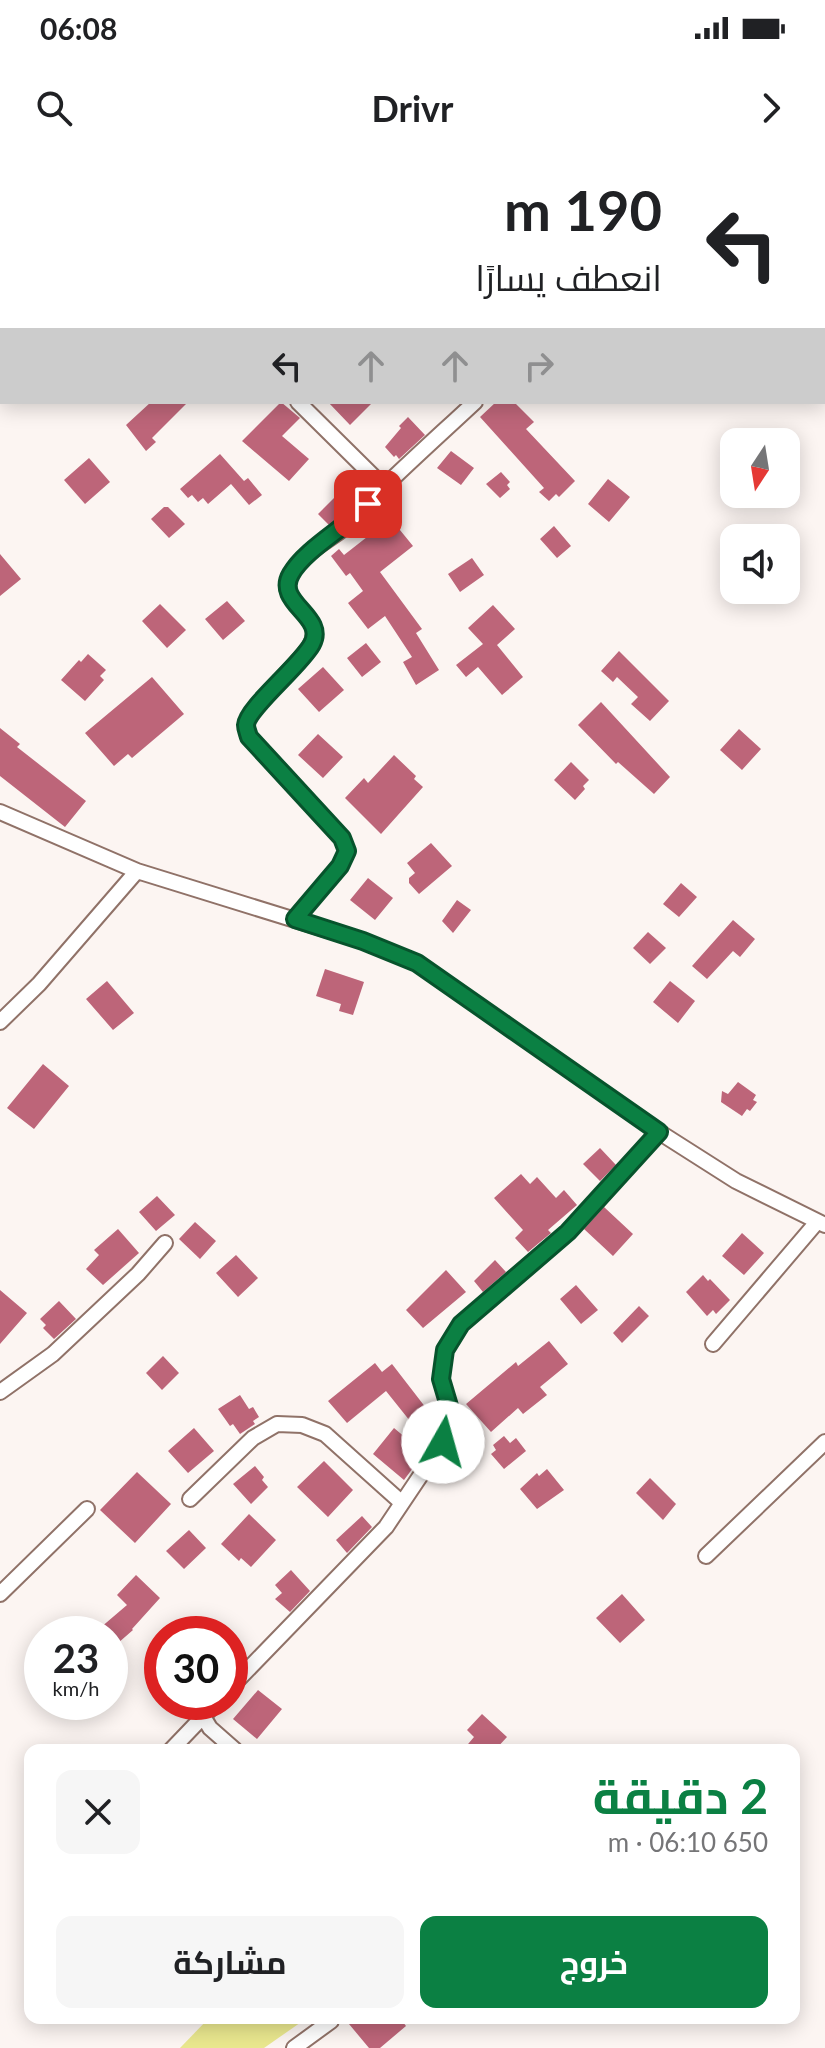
<!DOCTYPE html>
<html lang="ar">
<head>
<meta charset="utf-8">
<style>
  :root { --surface:#fff; --page:#f6f6f6; --text:#202124; --muted:#757577; --accent:#0b8043 }
  body { margin:0; font-family:Lato,Cairo,sans-serif; background:var(--page); color:var(--text); direction:rtl; height:100vh; display:flex; flex-direction:column; font-size:30px; white-space:nowrap }
  * { box-sizing:border-box; margin:0 }
  p { font-size:26px; color:var(--muted) }
  .icon { flex:none; width:44px; height:44px; fill:none; stroke:currentColor; stroke-width:2; stroke-linecap:round; stroke-linejoin:round }
  .map { position:relative; flex:1; overflow:hidden; direction:ltr }
  .sheet { position:absolute; left:24px; top:1584px; width:776px; height:280px; display:flex; flex-direction:column; background:var(--surface); border-radius:16px; box-shadow:0 4px 20px #0003; direction:rtl }
  .sheet>* { flex:none }
  .guide { position:absolute; left:0px; top:0px; width:826px; height:244px; box-shadow:0 4px 20px #0003; direction:rtl; background:#fff; color:var(--text); overflow:hidden }
  .needle { width:52px; rotate:192deg }
  .fabs { position:absolute; left:720px; top:268px; display:grid; gap:16px }
  .fabs a { display:grid; place-items:center; width:80px; height:80px; border-radius:16px; background:var(--surface); box-shadow:0 4px 20px #0003; font-size:40px }
  .speed { position:absolute; left:24px; top:1456px; display:flex; gap:16px; font-size:40px; font-weight:700; text-align:center }
  .speed>* { display:grid; place-content:center; width:104px; height:104px; border-radius:50%; background:var(--surface); box-shadow:0 4px 20px #0003; line-height:1 }
  .speed small { font-size:20px; font-weight:400 }
  .speed .limit { border:12px solid #d22; background:#fff; color:#111 }
  .pin { position:absolute; display:grid; place-items:center; width:68px; height:68px; color:#fff; margin:-34px; border-radius:16px; box-shadow:0 4px 12px #0006 }
  .me { position:absolute; width:88px; margin:-44px; rotate:7deg; stroke-linejoin:round; filter:drop-shadow(0 0 6px #0008) }
  .turn { display:flex; align-items:center; gap:28px; height:168px; padding:0 32px; font-size:36px }
  .turn .icon { width:104px; height:104px; stroke-width:2.5 }
  .turn b { display:block; font-size:56px; line-height:68px }
  .lanes { display:flex; align-items:center; height:76px; padding:0 32px; background:#0003; justify-content:center; gap:40px; direction:ltr }
  .lanes .off { opacity:.35 }
  .round { display:grid; place-items:center; flex:none; width:84px; height:84px; border-radius:16px; background:var(--page) }
  .summary { display:flex; align-items:center; justify-content:space-between; height:136px; padding:0 32px }
  h1 { font-size:48px; font-weight:700; line-height:60px; color:var(--accent) }
  .action { display:flex; gap:16px; margin-top:auto; padding:16px 32px }
  .action a { flex:1; height:92px; border-radius:16px; background:var(--accent); color:#fff; font-size:32px; font-weight:700; line-height:92px; text-align:center }
  .action a+a { background:var(--page); color:var(--text) }
  .status { display:flex; justify-content:space-between; align-items:center; height:56px; padding:0 40px; background:var(--surface); direction:ltr }
  .status svg { height:22px; fill:currentColor }
  header { display:flex; justify-content:space-between; align-items:center; height:104px; padding:0 32px; background:var(--surface); font-size:36px; font-weight:700 }
  .map>svg:first-child { display:block }
  .green { fill:#e9e78e }
  .building { fill:#bd6579 }
  .lines { fill:none; stroke-linecap:round; stroke-linejoin:round }
  .minor-casing { stroke:#907268; stroke-width:18 }
  .minor { stroke:#fff; stroke-width:14 }
  .route-casing { stroke:#07532c; stroke-width:20 }
  .route { stroke:#0b8043; stroke-width:14 }
</style>
</head>
<body>
<div class="status"><b>06:08</b><svg viewBox="0 0 49 12"><path d="M0 12V9h3v3zM5 12V6h3v6zM10 12V3h3v9zM15 12V0h3v12zM26 1h20v11H26zM47 4h2v5h-2z"/></svg></div>
<header><svg class="icon" aria-label="forward" viewBox="0 0 24 24"><path d="M9 5l7 7-7 7"/></svg>Drivr<svg class="icon" aria-label="search" viewBox="0 0 24 24"><circle cx="10" cy="10" r="6"/><path d="M15 15l6 6"/></svg></header>
<div class="map">
<svg width="825" height="1888" viewBox="0 0 825 1888">
  <rect width="100%" height="100%" fill="#fcf5f2"/>
  <!-- green -->
  <path class="green" d="M209,1858H307L264,1888H180Z"/>
  <!-- building -->
  <path class="building" d="M151,242H188L152,278L156,282L146,291L126,265Z
    M281,242L300,258L282,276L309,299L289,321L242,281Z
    M328,242H373L350,265Z
    M496,242H514L534,262L526,269L575,321L559,337L556,334L549,341L539,332L544,328L480,257Z
    M408,257L425,275L399,299L396,295L394,297L385,287L401,268L399,266Z
    M451,291L474,308L461,325L437,308Z
    M220,294L244,321L248,318L262,335L249,345L231,324L208,344L203,338L198,342L192,335L188,338L180,329Z
    M89,298L110,322L85,344L64,320Z
    M501,312L510,322L507,325L510,329L500,338L486,324Z
    M608,319L630,337L609,362L588,344Z
    M343,329L357,343L330,366L318,354Z
    M164,347H168L185,364L169,378L151,359Z
    M382,348L413,386L380,412L422,469L416,473L439,510L416,525L403,502L412,497L385,456L368,469L348,443L363,431L350,413L346,416L331,396L339,389L344,395L367,377L360,369Z
    M554,366L571,386L557,398L540,379Z
    M0,394L21,419L0,436Z
    M472,398L484,415L460,432L448,414Z
    M227,441L245,461L223,480L205,459Z
    M160,444L186,470L167,488L142,461Z
    M493,445L515,469L497,485L523,517L502,535L478,507L466,517L456,505L483,484L468,468Z
    M366,483L381,502L362,517L347,498Z
    M619,491L669,541L650,561L631,544L638,537L617,517L613,522L601,511Z
    M88,494L106,510L100,516L104,520L85,541L61,520L79,500L81,502Z
    M323,507L344,530L319,552L298,529Z
    M152,517L184,554L132,598L128,594L114,606L85,573Z
    M601,542L670,617L654,634L618,602L616,604L578,565Z
    M0,568L20,584L17,587L86,641L65,667L0,616Z
    M739,569L761,589L742,610L720,590Z
    M318,574L343,597L323,618L298,595Z
    M394,595L416,616L414,619L423,627L381,674L345,638L364,618L368,623Z
    M571,602L589,620L583,626L585,629L575,640L554,620Z
    M431,683L452,706L419,734L409,723V718L415,713L407,703Z
    M368,718L393,738L375,760L350,740Z
    M681,723L697,737L679,757L663,744Z
    M457,740L471,750L453,773L442,761Z
    M733,760L755,779L740,797L733,791L707,819L692,806Z
    M648,772L666,788L650,804L633,788Z
    M325,809L364,822L353,855L339,851L341,844L316,836Z
    M107,821L134,853L113,870L86,839Z
    M670,821L695,841L678,863L653,842Z
    M43,904L69,926L34,969L7,948Z
    M738,922L756,935L753,940L757,942L750,951L747,949L742,956L721,942L722,931L728,934Z
    M600,988L616,1005L600,1021L583,1004Z
    M521,1014L530,1024L537,1017L556,1038L564,1030L577,1045L548,1070L551,1073L528,1092L515,1078L523,1070L494,1038Z
    M157,1036L175,1055L156,1071L139,1052Z
    M604,1047L633,1074L613,1096L584,1069Z
    M195,1062L216,1081L200,1099L179,1079Z
    M118,1069L139,1093L103,1125L86,1109L99,1095L94,1090Z
    M742,1073L764,1093L744,1115L722,1096Z
    M236,1095L258,1118L238,1137L216,1113Z
    M495,1100L506,1112L483,1132L474,1121Z
    M446,1110L466,1132L423,1168L406,1150Z
    M703,1115L708,1121L710,1119L730,1140L716,1154L713,1150L707,1156L686,1132Z
    M576,1125L598,1150L581,1164L560,1139Z
    M0,1130L27,1153L0,1184Z
    M59,1141L76,1159L54,1179L43,1168L46,1165L40,1159Z
    M639,1146L649,1156L622,1183L613,1173Z
    M549,1181L568,1204L540,1227L547,1235L523,1254L518,1248L491,1272L466,1244L516,1202L518,1206Z
    M163,1196L179,1213L162,1230L146,1213Z
    M375,1203L382,1212L392,1204L426,1248L410,1261L386,1231L347,1263L328,1241Z
    M240,1235L249,1249L253,1247L259,1257L253,1261L255,1264L240,1274L233,1264L230,1266L218,1249Z
    M194,1268L214,1291L188,1313L168,1291Z
    M394,1268L424,1293L404,1320L373,1294Z
    M504,1276L510,1283L516,1278L526,1291L504,1309L491,1294L496,1290L493,1285Z
    M324,1301L353,1330L328,1357L297,1327Z
    M255,1306L264,1317L262,1320L268,1327L251,1344L233,1324Z
    M547,1309L564,1330L537,1349L520,1329L537,1313L539,1316Z
    M137,1312L171,1344L135,1383L100,1350Z
    M650,1318L676,1344L663,1360L636,1333Z
    M249,1354L276,1380L251,1407L241,1398L239,1401L221,1384Z
    M362,1356L372,1367L347,1393L336,1380Z
    M189,1370L206,1388L184,1409L166,1391Z
    M291,1410L310,1431L290,1452L275,1439L282,1433L275,1425Z
    M136,1415L160,1438L132,1469L133,1470L110,1490V1474H93L127,1445L117,1435Z
    M622,1434L645,1460L620,1483L596,1458Z
    M258,1530L282,1549L257,1579L233,1559Z
    M482,1554L507,1577L495,1590H463L474,1577L467,1570Z
    M344,1858H400L406,1866L380,1888H369Z"/>
  <g class="lines">
    <defs>
      <path id="minor" d="M56,0L58,2
        M386,0L388,2
        M274,2L275,0
        M799,2L802,0
        M824,184L825,183
        M298,242L384,327
        M0,652L137,711L363,781L417,803L659,972L736,1021L825,1065
        M295,759L340,706L347,691L342,678L249,577C248,573 246,570 246,565C247,550 299,504 310,486C328,457 277,444 289,417C301,392 333,379 353,361C365,350 374,337 386,325C415,297 445,270 475,242
        M0,862L39,824L137,711
        M713,1184L817,1062
        M0,1232L53,1194L138,1114L165,1083
        M190,1339L253,1278L277,1264L302,1265L325,1274L402,1343
        M706,1396L825,1282
        M0,1434L87,1349
        M230,1528L386,1367L443,1282L449,1246L441,1219L445,1190L461,1164L568,1072L659,972
        M204,1558L210,1568L235,1590
        M171,1590L217,1542
        M294,1888L331,1861"/>
    </defs>
    <!-- minor casing -->
    <use href="#minor" class="minor-casing"/>
    <!-- minor -->
    <use href="#minor" class="minor"/>
  </g>
  <g class="lines">
    <defs>
      <path id="route" d="M368,344C347,367 305,389 291,414C274,443 327,456 312,484C301,505 247,548 246,565C246,569 248,573 249,577L342,678L347,691L340,706L295,759L363,781L417,803L659,972L568,1072L461,1164L445,1190L441,1219L449,1246L443,1282"/>
    </defs>
    <!-- route casing -->
    <use href="#route" class="route-casing"/>
    <!-- route -->
    <use href="#route" class="route"/>
  </g>
</svg>
<div class="fabs">
<a><svg class="needle" viewBox="-14 -14 28 28"><path d="M0-13l5 13h-10z" fill="#e53935"/><path d="M0 13l5-13h-10z" fill="#757577"/></svg></a>
<a><svg class="icon" aria-label="sound" viewBox="0 0 24 24"><path d="M4 9h4l5-4v14l-5-4H4zM17 9q2 3 0 6"/></svg></a>
</div>
<div class="speed"><div>23<small>km/h</small></div><div class="limit">30</div></div>
<div class="pin" style="left:368px;top:344px;background:#d93025"><svg class="icon" aria-label="arrive" viewBox="0 0 24 24"><path d="M6 21V4h12l-3 4 3 4H6"/></svg></div>
<svg class="me" style="left:443px;top:1282px" viewBox="-20 -20 40 40"><circle r="19" fill="#fff"/><path d="M0-13L10 11 0 6-10 11z" fill="#0b8043"/></svg>
<div class="guide">
<div class="turn"><svg class="icon" aria-label="left" viewBox="0 0 24 24"><path d="M17 20v-9H6M10 6l-5 5 5 5"/></svg><div><b>190 m</b>انعطف يسارًا</div></div>
<div class="lanes"><svg class="icon" aria-label="left" viewBox="0 0 24 24"><path d="M17 20v-9H6M10 6l-5 5 5 5"/></svg><svg class="icon off" aria-label="ahead" viewBox="0 0 24 24"><path d="M12 20V5M6 11l6-6 6 6"/></svg><svg class="icon off" aria-label="ahead" viewBox="0 0 24 24"><path d="M12 20V5M6 11l6-6 6 6"/></svg><svg class="icon off" aria-label="right" viewBox="0 0 24 24"><path d="M7 20v-9h11M14 6l5 5-5 5"/></svg></div>
</div>
<section class="sheet">
<div class="summary"><div><h1>2 دقيقة</h1><p>650 m · 06:10</p></div><a class="round"><svg class="icon" aria-label="close" viewBox="0 0 24 24"><path d="M6 6l12 12M18 6L6 18"/></svg></a></div>
<div class="action"><a>خروج</a><a>مشاركة</a></div>
</section>
</div>
</body>
</html>
